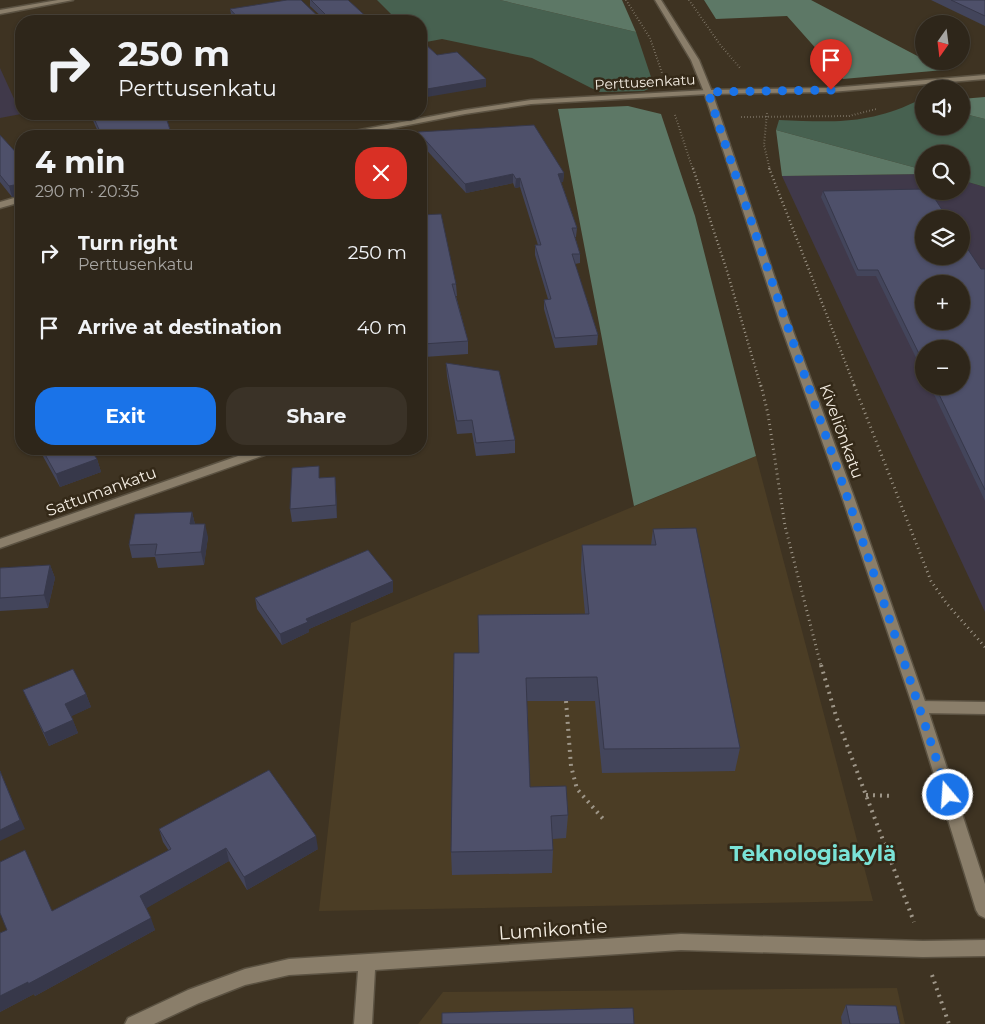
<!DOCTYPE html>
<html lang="en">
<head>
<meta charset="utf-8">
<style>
  :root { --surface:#2e261a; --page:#3a3227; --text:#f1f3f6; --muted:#a7a5a2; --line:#494339; --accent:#1a73e8 }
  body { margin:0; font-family:Montserrat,sans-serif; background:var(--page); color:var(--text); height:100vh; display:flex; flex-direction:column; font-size:19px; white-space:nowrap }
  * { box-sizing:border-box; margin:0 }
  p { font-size:16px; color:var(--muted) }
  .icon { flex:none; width:28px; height:28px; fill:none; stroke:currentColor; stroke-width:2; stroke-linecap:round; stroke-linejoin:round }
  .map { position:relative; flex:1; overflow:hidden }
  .side { position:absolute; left:15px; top:130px; width:412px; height:325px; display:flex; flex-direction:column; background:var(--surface); border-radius:20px; box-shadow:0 1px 4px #0004,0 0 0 1px var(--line) }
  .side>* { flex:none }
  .banner { position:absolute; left:15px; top:15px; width:412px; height:105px; border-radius:20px; box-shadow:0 1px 4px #0004,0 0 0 1px var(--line); background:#2e261a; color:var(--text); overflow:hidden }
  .needle { width:32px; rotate:194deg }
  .fabs { position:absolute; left:915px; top:15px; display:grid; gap:10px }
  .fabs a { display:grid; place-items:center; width:55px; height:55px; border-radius:50%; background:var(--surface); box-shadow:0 1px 4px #0004,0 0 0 1px var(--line); font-size:25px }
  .pin { position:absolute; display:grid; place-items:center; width:42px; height:42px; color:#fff; margin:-51px -21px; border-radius:50% 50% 50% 0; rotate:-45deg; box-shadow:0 0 5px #0007 }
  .pin .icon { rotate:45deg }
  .me { position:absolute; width:55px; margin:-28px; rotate:342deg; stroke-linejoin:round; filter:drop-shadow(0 0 4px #0008) }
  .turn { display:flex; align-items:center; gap:18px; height:105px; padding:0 20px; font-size:22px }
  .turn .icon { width:65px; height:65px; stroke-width:2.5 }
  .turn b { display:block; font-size:35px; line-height:42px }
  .round { display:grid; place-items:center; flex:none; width:52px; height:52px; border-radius:20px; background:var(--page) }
  .summary { display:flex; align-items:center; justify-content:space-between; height:85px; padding:0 20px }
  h1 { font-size:30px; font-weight:700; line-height:38px }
  .action { display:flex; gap:10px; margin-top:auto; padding:10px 20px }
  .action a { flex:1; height:58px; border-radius:20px; background:var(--accent); color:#fff; font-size:20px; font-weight:700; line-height:58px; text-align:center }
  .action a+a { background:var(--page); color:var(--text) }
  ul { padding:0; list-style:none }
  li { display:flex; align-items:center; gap:15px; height:75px; padding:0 20px }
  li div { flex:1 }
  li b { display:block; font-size:19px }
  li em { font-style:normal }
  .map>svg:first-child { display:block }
  .built { fill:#4b3d25 }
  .education { fill:#40394a; fill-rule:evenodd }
  .green { fill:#476150 }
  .forest { fill:#5d7866 }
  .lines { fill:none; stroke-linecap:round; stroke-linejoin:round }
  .street-casing { stroke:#5b5242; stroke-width:3 }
  .secondary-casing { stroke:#5b5242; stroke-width:3 }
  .path-far3 { stroke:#9e9688; stroke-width:2; stroke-dasharray:0.5 2.5; stroke-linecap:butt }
  .path-far2 { stroke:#9e9688; stroke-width:2.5; stroke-dasharray:1 3; stroke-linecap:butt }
  .path-far1 { stroke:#9e9688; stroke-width:3; stroke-dasharray:1 4; stroke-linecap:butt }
  .path { stroke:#9e9688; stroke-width:4; stroke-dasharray:2 5; stroke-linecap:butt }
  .street { fill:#8a7e6a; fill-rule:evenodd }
  .secondary { fill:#8a7e6a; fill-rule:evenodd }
  .wall { fill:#43455b }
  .shaded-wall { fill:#37384a }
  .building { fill:#4e506a; stroke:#37384a; fill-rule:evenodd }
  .route { stroke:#1a73e8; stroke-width:9; stroke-dasharray:0 16.2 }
  .labels { text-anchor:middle; stroke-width:5; stroke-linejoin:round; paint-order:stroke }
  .far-street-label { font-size:14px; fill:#f4ede2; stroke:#342918 }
  .street-label { font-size:16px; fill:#f4ede2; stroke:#342918 }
  .near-street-label { font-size:19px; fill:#f4ede2; stroke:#342918 }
  .near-neighbourhood-label { font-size:21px; font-weight:bold; fill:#7ae3d7; stroke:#342918 }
</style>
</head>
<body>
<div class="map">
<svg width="985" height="1024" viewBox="0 0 985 1024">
  <rect width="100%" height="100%" fill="#3e3322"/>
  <!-- built -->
  <path class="built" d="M756,456L873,901L319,911L351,623Z
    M897,988L905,1024H418L443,992Z"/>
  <!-- education -->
  <path class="education" d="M0,68L21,114L0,118Z
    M924,174V191H961V180L985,187V612L782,176ZM924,219H961V256H924ZM924,284H961V321H924ZM924,349H961V386H924Z"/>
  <!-- green -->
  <path class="green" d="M377,0H500L636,32L654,86L644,91L599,92L532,58L442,39L421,43V21H398Z
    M915,102L924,104V126H961V113L985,119V187L961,180V154H924V170L776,130L779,120C831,122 866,125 915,102Z"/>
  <!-- forest -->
  <path class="forest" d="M500,0H622L636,32Z
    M704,0H811L944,70L843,79L787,16L716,19Z
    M985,97V119L961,113V99Z
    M628,106L661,114L695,216L756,456L634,506L558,109Z
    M776,130L924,170V174L782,176Z"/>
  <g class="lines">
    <defs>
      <path id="street" d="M58,0H73L0,14V10Z
        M985,75V79L831,92L708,94L531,104L465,114L351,136H335L339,134L465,110L531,100L708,90L831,88Z
        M21,196V202L0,208V202Z
        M258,449H275L273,452L0,548V539Z
        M920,701L985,702V714L920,713L915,711L913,707L915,703Z
        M681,934L923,941L985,940V956L923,957L681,950L375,970L372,1024H354L358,971L289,975L245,985L199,1003L154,1024H125L128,1018L188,990L245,969L289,959Z"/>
      <path id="secondary" d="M655,0H661L699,60L712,92L789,320L854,497L927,707L985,884V918L979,915L976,910L913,707L842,497L779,320L704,92L691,60Z"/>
    </defs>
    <!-- street casing -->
    <use href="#street" class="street-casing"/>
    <!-- secondary casing -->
    <use href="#secondary" class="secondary-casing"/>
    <!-- path-far3 -->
    <path class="path-far3" d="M626,0L650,38L662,73
      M689,0L721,46L741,69
      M767,113L764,145L770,170
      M675,115L693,170
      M741,117L849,116L876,109"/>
    <!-- path-far2 -->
    <path class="path-far2" d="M693,168L727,271L761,387
      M769,168L855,387"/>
    <!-- path-far1 -->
    <path class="path-far1" d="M761,385L768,414L785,526L821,666
      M854,385L931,581L947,604L985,647"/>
    <!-- path -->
    <path class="path" d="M821,665L836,716L914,922
      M566,701L571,766L577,789L604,820
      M866,795L893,796
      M932,975L949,1024"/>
    <!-- street -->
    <use href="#street" class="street"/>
    <!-- secondary -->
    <use href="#secondary" class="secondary"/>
  </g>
  <!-- wall -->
  <path class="wall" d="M310,0H348L371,21H326L310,6Z
    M931,0H985V26Z
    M230,9L323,21H237L231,14Z
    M90,114H165L172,136H100Z
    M418,132L564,173L563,182H561L577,228L576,237H575L580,254V263L575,264L598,335L597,345L555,348L544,309V300L548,299L535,255V245H538L520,187L515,188L513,183L466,193L421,144V136H418Z
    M0,135L21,158V209L18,205L16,196L12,197L0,182Z
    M823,191L981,269H985V501L930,386H961L924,349V374L876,276H857L821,197Z
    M421,215L456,284L457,296H456L468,341V354L424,357L421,343Z
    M446,363L515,440V453L476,456L472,433L457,434L447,376Z
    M39,449H90L97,459L101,472L60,487Z
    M335,477L336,490L337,518L292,522L290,509L320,478Z
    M192,512L195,524L208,537L204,565L158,568L155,557L132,558L129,545Z
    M653,529L740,748L735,771L602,773L595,701H527L530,787L568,815L566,838L553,839V850L552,873L452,875L451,852L479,653L585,614L581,569L582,545H651Z
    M50,565L55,578L48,608L0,611V568Z
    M393,592L309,629V632L282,645L257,609L255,598Z
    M23,690L86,694L91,707L71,716L78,733L49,746L29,703Z
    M159,829L318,849L247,890L229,861L146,908L155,930L35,996L34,994L0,1012V933L52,911L169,851L163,842Z
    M846,1005L900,1024H842L841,1017Z"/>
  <!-- shaded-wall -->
  <path class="shaded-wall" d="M486,79V87L421,98V90Z
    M171,133L172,136H153Z
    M564,173L563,182L557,183L558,174Z
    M513,174V183L466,193L465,184Z
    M520,178V187L515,188L516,179Z
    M19,184L21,191L15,194L16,196L12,197L9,186Z
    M97,459L101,472L60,487L56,474Z
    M335,477L336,490L337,518L336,505Z
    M192,512L195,525L190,524Z
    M205,524L208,537L204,565L201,552Z
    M50,565L55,578L48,608L44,595Z
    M393,581V592L309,629V632L282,645L280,634L306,619Z
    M86,694L91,707L70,717L65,704Z
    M73,720L78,733L49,746L44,733Z
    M0,771L25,829L0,841Z
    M316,836L318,849L247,890L244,877Z
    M226,848L229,861L145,909L140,896Z
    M151,918L155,930L35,996L34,994L0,1012V996Z"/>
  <!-- building -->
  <path class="building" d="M287,0H301L323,21H241L230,9Z
    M311,0H348L371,21H332Z
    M951,0H985V16Z
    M422,41L437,55L457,52L486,79L421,90Z
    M92,114H165L171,133L153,136H102Z
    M534,125L564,173L558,174L577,228H572L580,254H572L598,335L555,338L544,300L551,299L535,245H541L520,178L516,179L513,174L465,184L418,132Z
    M0,135L21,158V202L15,194L20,193L19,184L9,186L0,175Z
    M924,189V191H930L948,219H924V256H961V239L981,269H985V490L935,386H961V349H924V364L878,270H858L823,191ZM924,284H961V321H924Z
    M441,214L456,284H452L468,341L423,344L421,334V215Z
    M446,363L499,371L515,440L476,443L472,420L457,421Z
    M42,449H90L97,459L56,474Z
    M319,466V478L335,477L336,505L290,509L292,468Z
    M192,512L190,524H205L201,552L155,555L157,544L129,545L135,514Z
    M696,528L740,748L604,749L597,677L526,678L530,787L566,786L568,815L551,816L553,850L451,852L454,653H479L478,615L589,614L582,545H656L653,529Z
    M368,550L393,581L306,619L308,622L280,634L255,598Z
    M50,565L44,595L0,598V568Z
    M73,669L86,694L65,704L73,720L44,733L23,690Z
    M269,770L316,836L244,877L226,848L140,896L151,918L28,984V982L0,996V933L7,930L0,913V862L25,850L52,911L171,849L159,829Z
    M0,771L20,820L0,830Z
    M846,1005L896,1006L900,1024H850Z
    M633,1008L634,1024H442V1013Z"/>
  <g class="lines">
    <!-- route -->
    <path class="route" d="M831,90L708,92C785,327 872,559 948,795"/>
  </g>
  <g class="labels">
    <!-- far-street labels -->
    <g class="far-street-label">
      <text transform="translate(645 82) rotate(-3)" y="5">Perttusenkatu</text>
    </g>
    <!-- street labels -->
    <g class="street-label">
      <text transform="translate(842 431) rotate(70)" y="6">Kiveliönkatu</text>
      <text transform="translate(101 491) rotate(-20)" y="6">Sattumankatu</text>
    </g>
    <!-- near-street labels -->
    <g class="near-street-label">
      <text transform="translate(553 929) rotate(-4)" y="7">Lumikontie</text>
    </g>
    <!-- near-neighbourhood labels -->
    <g class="near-neighbourhood-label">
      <text x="813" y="861">Teknologiakylä</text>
    </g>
  </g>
</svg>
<div class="fabs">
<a><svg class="needle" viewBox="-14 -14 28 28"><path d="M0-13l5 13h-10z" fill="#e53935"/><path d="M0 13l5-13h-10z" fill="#a7a5a2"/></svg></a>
<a><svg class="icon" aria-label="sound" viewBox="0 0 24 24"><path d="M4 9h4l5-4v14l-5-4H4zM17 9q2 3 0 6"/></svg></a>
<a><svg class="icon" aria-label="search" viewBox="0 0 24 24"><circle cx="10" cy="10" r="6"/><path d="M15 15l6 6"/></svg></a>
<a><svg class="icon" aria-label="layers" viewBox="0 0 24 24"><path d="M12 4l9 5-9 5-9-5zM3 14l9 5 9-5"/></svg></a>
<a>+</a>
<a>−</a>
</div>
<div class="pin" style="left:831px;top:90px;background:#d93025"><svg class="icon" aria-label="arrive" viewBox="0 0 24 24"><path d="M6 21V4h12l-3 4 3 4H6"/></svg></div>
<svg class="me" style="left:948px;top:795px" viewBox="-20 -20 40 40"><circle r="17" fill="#1a73e8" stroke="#fff" stroke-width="3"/><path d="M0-11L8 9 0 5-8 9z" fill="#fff"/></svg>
<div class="banner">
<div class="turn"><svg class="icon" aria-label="right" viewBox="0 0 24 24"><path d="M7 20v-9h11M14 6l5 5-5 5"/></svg><div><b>250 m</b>Perttusenkatu</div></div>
</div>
<section class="side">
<div class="summary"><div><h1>4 min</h1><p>290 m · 20:35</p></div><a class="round" style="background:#d93025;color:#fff"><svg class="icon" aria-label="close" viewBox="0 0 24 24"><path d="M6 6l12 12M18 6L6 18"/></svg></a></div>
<ul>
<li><svg class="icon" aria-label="right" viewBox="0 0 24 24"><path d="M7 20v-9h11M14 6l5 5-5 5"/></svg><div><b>Turn right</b><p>Perttusenkatu</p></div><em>250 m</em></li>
<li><svg class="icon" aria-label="arrive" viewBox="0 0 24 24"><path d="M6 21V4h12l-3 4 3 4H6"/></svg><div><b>Arrive at destination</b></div><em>40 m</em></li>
</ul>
<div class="action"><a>Exit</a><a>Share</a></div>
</section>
</div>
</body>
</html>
